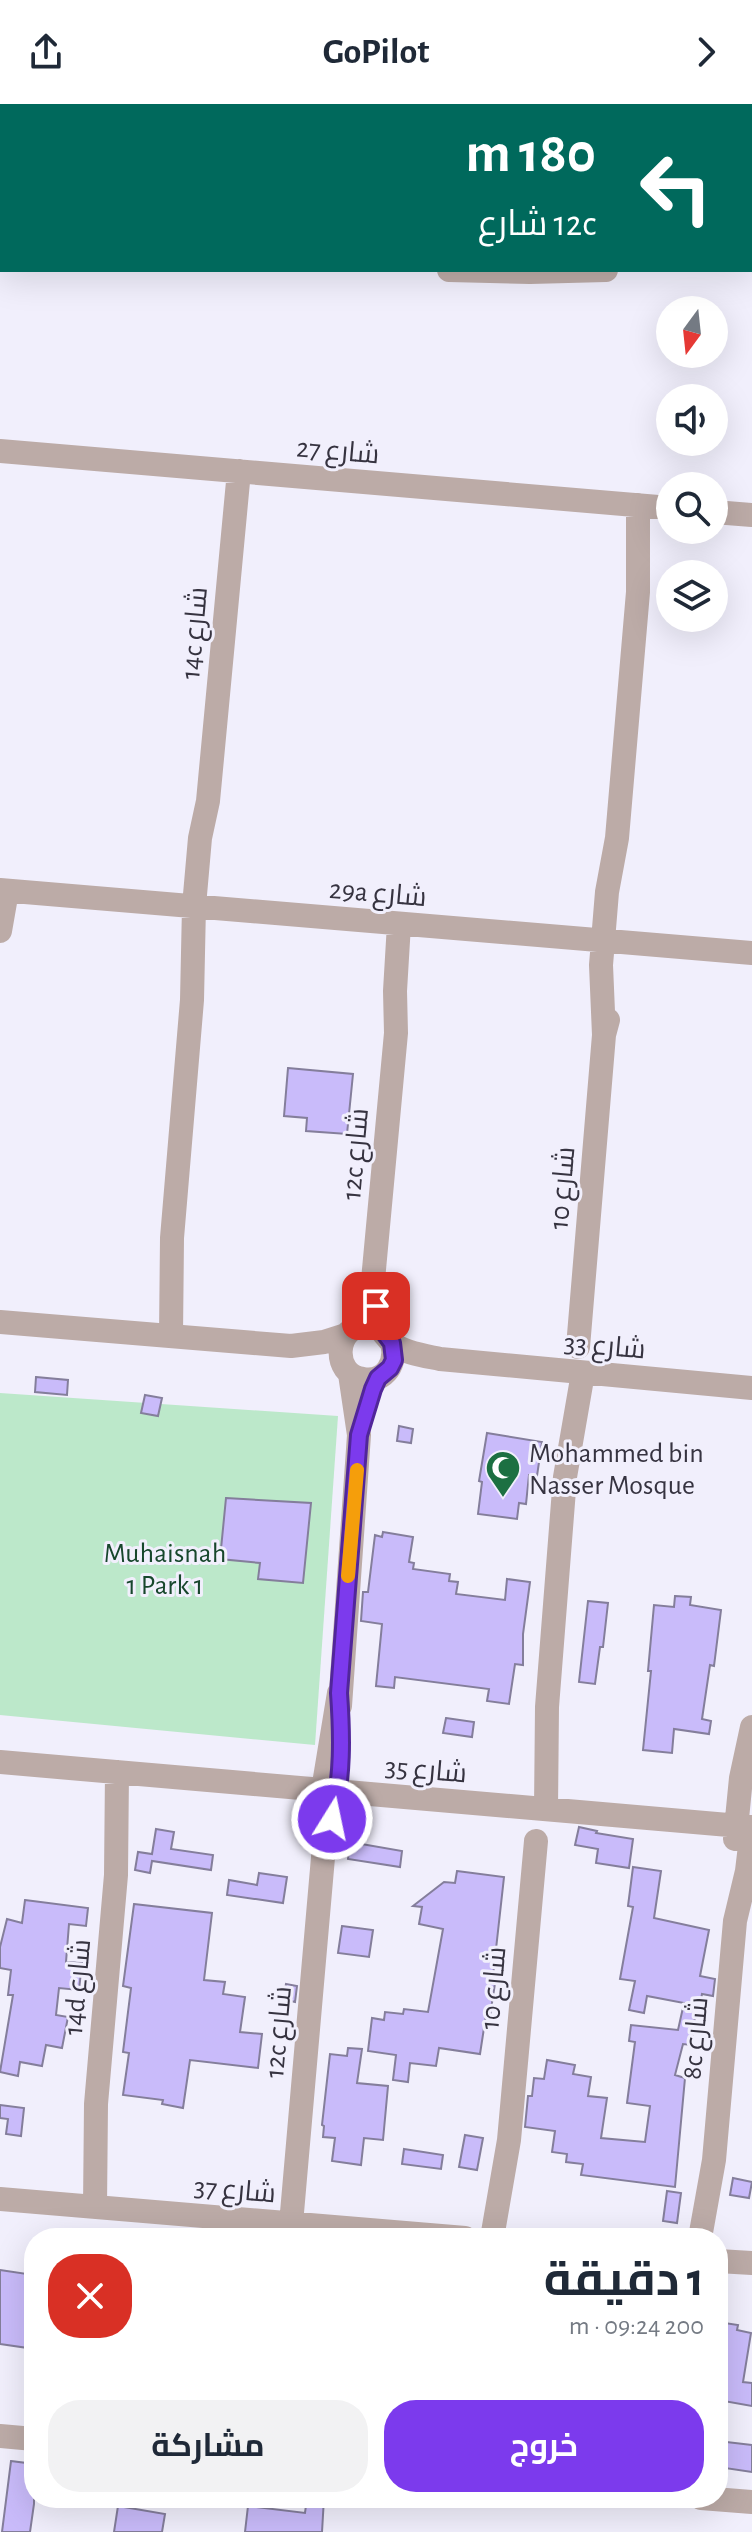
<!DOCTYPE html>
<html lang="ar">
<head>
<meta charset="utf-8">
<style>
  :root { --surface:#fff; --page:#f2f2f3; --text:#1f2937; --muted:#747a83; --accent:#7c3aed }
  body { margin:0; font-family:"Alegreya Sans",Cairo,sans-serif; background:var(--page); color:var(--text); direction:rtl; height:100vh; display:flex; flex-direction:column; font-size:30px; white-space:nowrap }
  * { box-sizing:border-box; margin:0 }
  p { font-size:26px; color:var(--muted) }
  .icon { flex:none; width:44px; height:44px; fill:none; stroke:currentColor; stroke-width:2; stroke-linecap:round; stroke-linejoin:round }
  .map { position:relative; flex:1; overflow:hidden; direction:ltr }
  .drawer { position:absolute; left:24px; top:2124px; width:704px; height:280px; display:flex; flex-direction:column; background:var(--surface); border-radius:32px; box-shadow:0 8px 32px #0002; direction:rtl }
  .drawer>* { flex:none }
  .hud { position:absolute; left:0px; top:0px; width:752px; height:168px; box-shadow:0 8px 32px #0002; direction:rtl; background:#00695c; color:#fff; overflow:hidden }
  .needle { width:52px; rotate:195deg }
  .buttons { position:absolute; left:656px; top:192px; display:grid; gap:16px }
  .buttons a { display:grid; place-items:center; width:72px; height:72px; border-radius:50%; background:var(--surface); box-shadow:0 8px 32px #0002; font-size:40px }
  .pin { position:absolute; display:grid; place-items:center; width:68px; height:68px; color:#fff; margin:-34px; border-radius:16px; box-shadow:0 4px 12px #0006 }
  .me { position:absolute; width:88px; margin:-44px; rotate:10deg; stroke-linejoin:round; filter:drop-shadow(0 0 6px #0008) }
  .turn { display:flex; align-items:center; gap:28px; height:168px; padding:0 24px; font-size:36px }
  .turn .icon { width:104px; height:104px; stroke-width:2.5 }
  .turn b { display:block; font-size:56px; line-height:68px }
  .round { display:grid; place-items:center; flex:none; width:84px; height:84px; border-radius:32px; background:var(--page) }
  .summary { display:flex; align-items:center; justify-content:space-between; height:136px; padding:0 24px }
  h1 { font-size:48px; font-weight:700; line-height:60px }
  .action { display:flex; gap:16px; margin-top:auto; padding:16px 24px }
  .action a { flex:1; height:92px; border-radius:32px; background:var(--accent); color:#fff; font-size:32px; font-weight:700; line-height:92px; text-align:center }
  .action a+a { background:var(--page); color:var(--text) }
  header { display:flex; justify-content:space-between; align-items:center; height:104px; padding:0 24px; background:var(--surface); font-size:36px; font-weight:700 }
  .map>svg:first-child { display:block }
  .green { fill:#bce8ca }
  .building { fill:#c9bbfa; stroke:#847e9b; stroke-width:2 }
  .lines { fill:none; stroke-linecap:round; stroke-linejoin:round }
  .minor { stroke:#bcaba7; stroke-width:24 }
  .route-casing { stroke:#51269a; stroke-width:20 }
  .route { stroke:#7c3aed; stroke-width:14 }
  .slow { stroke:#f59e0b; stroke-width:14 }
  .labels { text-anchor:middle; stroke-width:6; stroke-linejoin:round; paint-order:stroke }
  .street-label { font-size:28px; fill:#363340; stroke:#f1effc }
  .poi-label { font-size:28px; fill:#363340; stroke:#f1effc; text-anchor:start }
  .park-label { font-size:28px; fill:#17472c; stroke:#f1effc }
</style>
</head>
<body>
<header><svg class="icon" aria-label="forward" viewBox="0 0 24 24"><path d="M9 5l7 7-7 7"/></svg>GoPilot<svg class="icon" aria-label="share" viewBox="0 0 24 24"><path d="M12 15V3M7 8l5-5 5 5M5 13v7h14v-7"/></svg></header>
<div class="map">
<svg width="752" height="2428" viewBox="0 0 752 2428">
  <rect width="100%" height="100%" fill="#f1effc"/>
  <!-- green -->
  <path class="green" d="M0,1289L338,1312L315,1641L0,1611Z"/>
  <!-- building -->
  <path class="building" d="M288,964L353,970L347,1030L306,1027L307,1014L284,1012Z
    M36,1273L68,1276L67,1291L35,1288Z
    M145,1291L162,1294L158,1312L141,1309Z
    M399,1322L413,1325L411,1339L397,1337Z
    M487,1329L542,1338L537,1372L529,1371L526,1400L519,1399L517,1415L478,1410L482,1378L479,1377Z
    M226,1394L311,1399L303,1479L258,1475L260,1459L220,1455Z
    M383,1428L413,1433L409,1458L414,1459L413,1465L450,1470L449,1477L458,1478L456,1490L505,1496L507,1475L530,1478L523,1530V1561L515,1560L509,1600L487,1597L489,1585L395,1573L394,1584L376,1582L382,1520L361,1517L363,1488H368L375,1431L382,1433Z
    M675,1492L691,1493L690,1501L721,1506L714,1562L710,1561L702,1615L711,1617L709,1630L674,1625L672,1649L643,1646L651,1567H648L654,1501L674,1503Z
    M588,1497L608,1499L603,1543H600L595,1580L579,1578Z
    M446,1614L474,1618L472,1633L443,1629Z
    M579,1723L597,1727L596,1729L633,1735L629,1764L596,1759L598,1745L575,1741Z
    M156,1725L174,1728L171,1745L213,1751L211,1766L152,1757L150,1769L135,1766L138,1748L152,1750Z
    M350,1738L402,1747L400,1763L348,1755Z
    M633,1763L661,1767L654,1814L709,1826L700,1872L715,1875L713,1892L702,1890L699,1907L696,1906L691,1941L683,1940L675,1971L685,1974L675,2083L581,2071L583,2060L566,2058L567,2050L552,2048L555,2027L525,2023L528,1992H532L534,1974L544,1975L547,1956L575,1961L573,1970L591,1973L588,1992L607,1994L601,2034L645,2038L650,2002L627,1999L635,1938L629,1937L631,1921L678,1926L684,1899L647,1892L644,1909L629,1906L635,1877L620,1875L633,1803L628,1802Z
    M457,1767L504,1773L493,1872L496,1873L490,1912L486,1911L480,1950L439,1944L436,1962L410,1959L408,1978L393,1976L396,1951L368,1947L372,1914L384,1916L385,1908L403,1910L404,1905L428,1908L443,1825L419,1820L422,1803L413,1802L444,1778L455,1779Z
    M259,1769L287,1773L283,1799L227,1791L229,1776L257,1781Z
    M25,1796L88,1804L86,1822L69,1820L66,1858L82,1859L79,1886L59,1884L56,1911L68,1913L62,1944L46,1941L42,1962L20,1958L18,1972L0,1968L13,1891H8L11,1866L0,1864V1843L7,1815L22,1819Z
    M134,1800L212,1809L204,1876L225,1878L223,1890L245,1893L240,1928L262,1930L258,1964L190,1956L183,2004L162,2000L163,1996L123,1991L129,1949L123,1948L131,1884L123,1882Z
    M342,1822L373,1826L369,1853L338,1849Z
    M286,1880L297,1882L295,1898L283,1895Z
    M348,1944L362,1945L357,1979L388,1982L383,2036L364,2034L361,2061L332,2057L335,2034L323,2033L324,2022L322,2021L330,1950L347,1952Z
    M0,2001L24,2004L21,2032L6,2030L8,2015L0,2014Z
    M465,2031L483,2034L477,2066L459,2063Z
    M404,2045L443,2051L441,2065L402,2060Z
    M733,2074L752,2078L749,2094L730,2091Z
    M667,2087L681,2089L677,2119L663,2117Z
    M0,2166L34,2171V2205L28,2244L0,2240Z
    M718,2218L738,2221L737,2226L751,2229L743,2278L752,2279V2302L718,2296L720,2279H718Z
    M718,2337L752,2341V2368L718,2363Z
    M11,2357L34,2360V2400L30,2428H2Z
    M307,2394H324L322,2428H245L248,2402L305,2409Z
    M118,2402L165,2410L162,2428H114Z"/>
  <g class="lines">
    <!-- minor -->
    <path class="minor" d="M51,2V0
      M0,131H2
      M750,151H752
      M449,166L530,168L606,166
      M0,347L670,404
      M714,408L752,411
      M0,786L752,849
      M0,827L7,787
      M604,931L601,861L607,788L617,734L638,488V401
      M0,1218L291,1242L324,1238L346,1231
      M383,1227L376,1202L373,1176L396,929L395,887L399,820
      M171,1232L172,1134L192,896L194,802L200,734L208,697L239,367
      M392,1239C397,1258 386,1279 363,1275C331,1271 334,1220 368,1221C381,1222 384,1231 392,1239C403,1249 426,1252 440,1255L752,1284
      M578,1243L604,931L608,916
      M340,1602L359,1331L350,1270
      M0,1658L752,1723
      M546,1705L547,1603L565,1373L583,1269
      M735,1735L741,1674L752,1623
      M0,2095L465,2134
      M95,2103L96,2000L116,1771L117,1668
      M291,2120L324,1742L323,1686L339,1589
      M492,2134L509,2036L536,1737
      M700,2134L714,2056L735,1817L747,1767L752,1725
      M718,2157L752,2159
      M0,2332L34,2335
      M701,2394L752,2398"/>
  </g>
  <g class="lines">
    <defs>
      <path id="route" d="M332,1715C343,1674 342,1631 339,1589L359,1331L373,1285L378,1274L390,1264L394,1256L392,1239L383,1227L376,1202"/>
    </defs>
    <!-- route casing -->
    <use href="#route" class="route-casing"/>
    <!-- route -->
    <use href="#route" class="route"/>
    <!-- slow -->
    <path class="slow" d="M348,1472L357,1366"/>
  </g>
  <!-- icons -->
  <defs>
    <symbol id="mosque-pin" viewBox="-11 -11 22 30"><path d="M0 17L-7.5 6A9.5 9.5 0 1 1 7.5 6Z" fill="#1c7042" stroke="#f1effc"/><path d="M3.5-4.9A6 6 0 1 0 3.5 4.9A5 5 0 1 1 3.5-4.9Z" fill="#fff"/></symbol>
  </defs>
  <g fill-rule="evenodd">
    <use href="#mosque-pin" x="483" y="1344" width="40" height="54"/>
  </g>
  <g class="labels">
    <!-- street labels -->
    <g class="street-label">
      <text transform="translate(338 346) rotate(5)" y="10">شارع 27</text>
      <text transform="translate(193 529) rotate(-85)" y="10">14c شارع</text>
      <text transform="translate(378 788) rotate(5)" y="10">29a شارع</text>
      <text transform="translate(354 1050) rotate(-85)" y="10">12c شارع</text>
      <text transform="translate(561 1084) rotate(-85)" y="10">شارع 10</text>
      <text transform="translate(605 1241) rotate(5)" y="10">شارع 33</text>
      <text transform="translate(426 1665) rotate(5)" y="10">شارع 35</text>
      <text transform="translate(76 1883) rotate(-85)" y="10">14d شارع</text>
      <text transform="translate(492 1884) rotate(-85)" y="10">شارع 10</text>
      <text transform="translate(277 1928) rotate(-85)" y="10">12c شارع</text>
      <text transform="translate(694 1934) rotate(-85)" y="10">8c شارع</text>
      <text transform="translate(235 2085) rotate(5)" y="10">شارع 37</text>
    </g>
    <!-- poi labels -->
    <g class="poi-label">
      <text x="529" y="1358">Mohammed bin<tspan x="529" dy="32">Nasser Mosque</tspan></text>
    </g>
    <!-- park labels -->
    <g class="park-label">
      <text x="165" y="1458">Muhaisnah<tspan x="165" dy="32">1 Park 1</tspan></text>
    </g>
  </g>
</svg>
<div class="buttons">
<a><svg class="needle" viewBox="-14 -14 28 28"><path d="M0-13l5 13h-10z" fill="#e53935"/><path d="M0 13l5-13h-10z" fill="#747a83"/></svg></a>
<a><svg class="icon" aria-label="sound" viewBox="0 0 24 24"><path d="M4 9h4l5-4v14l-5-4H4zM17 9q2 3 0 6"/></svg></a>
<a><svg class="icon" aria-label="search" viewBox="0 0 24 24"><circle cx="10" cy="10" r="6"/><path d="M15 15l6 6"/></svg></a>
<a><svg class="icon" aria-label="layers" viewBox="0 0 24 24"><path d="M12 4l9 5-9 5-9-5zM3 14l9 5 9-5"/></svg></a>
</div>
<div class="pin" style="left:376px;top:1202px;background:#d93025"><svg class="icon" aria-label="arrive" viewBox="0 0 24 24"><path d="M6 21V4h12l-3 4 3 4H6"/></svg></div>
<svg class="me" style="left:332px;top:1715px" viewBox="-20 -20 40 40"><circle r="17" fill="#7c3aed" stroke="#fff" stroke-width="3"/><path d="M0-11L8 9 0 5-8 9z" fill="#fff"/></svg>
<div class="hud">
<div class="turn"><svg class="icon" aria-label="left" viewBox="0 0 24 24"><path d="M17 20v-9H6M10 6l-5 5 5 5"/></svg><div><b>180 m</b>12c شارع</div></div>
</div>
<section class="drawer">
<div class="summary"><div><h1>1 دقيقة</h1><p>200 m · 09:24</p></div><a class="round" style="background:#d93025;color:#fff"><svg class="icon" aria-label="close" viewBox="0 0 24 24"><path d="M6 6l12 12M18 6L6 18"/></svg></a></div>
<div class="action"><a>خروج</a><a>مشاركة</a></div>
</section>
</div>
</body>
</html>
